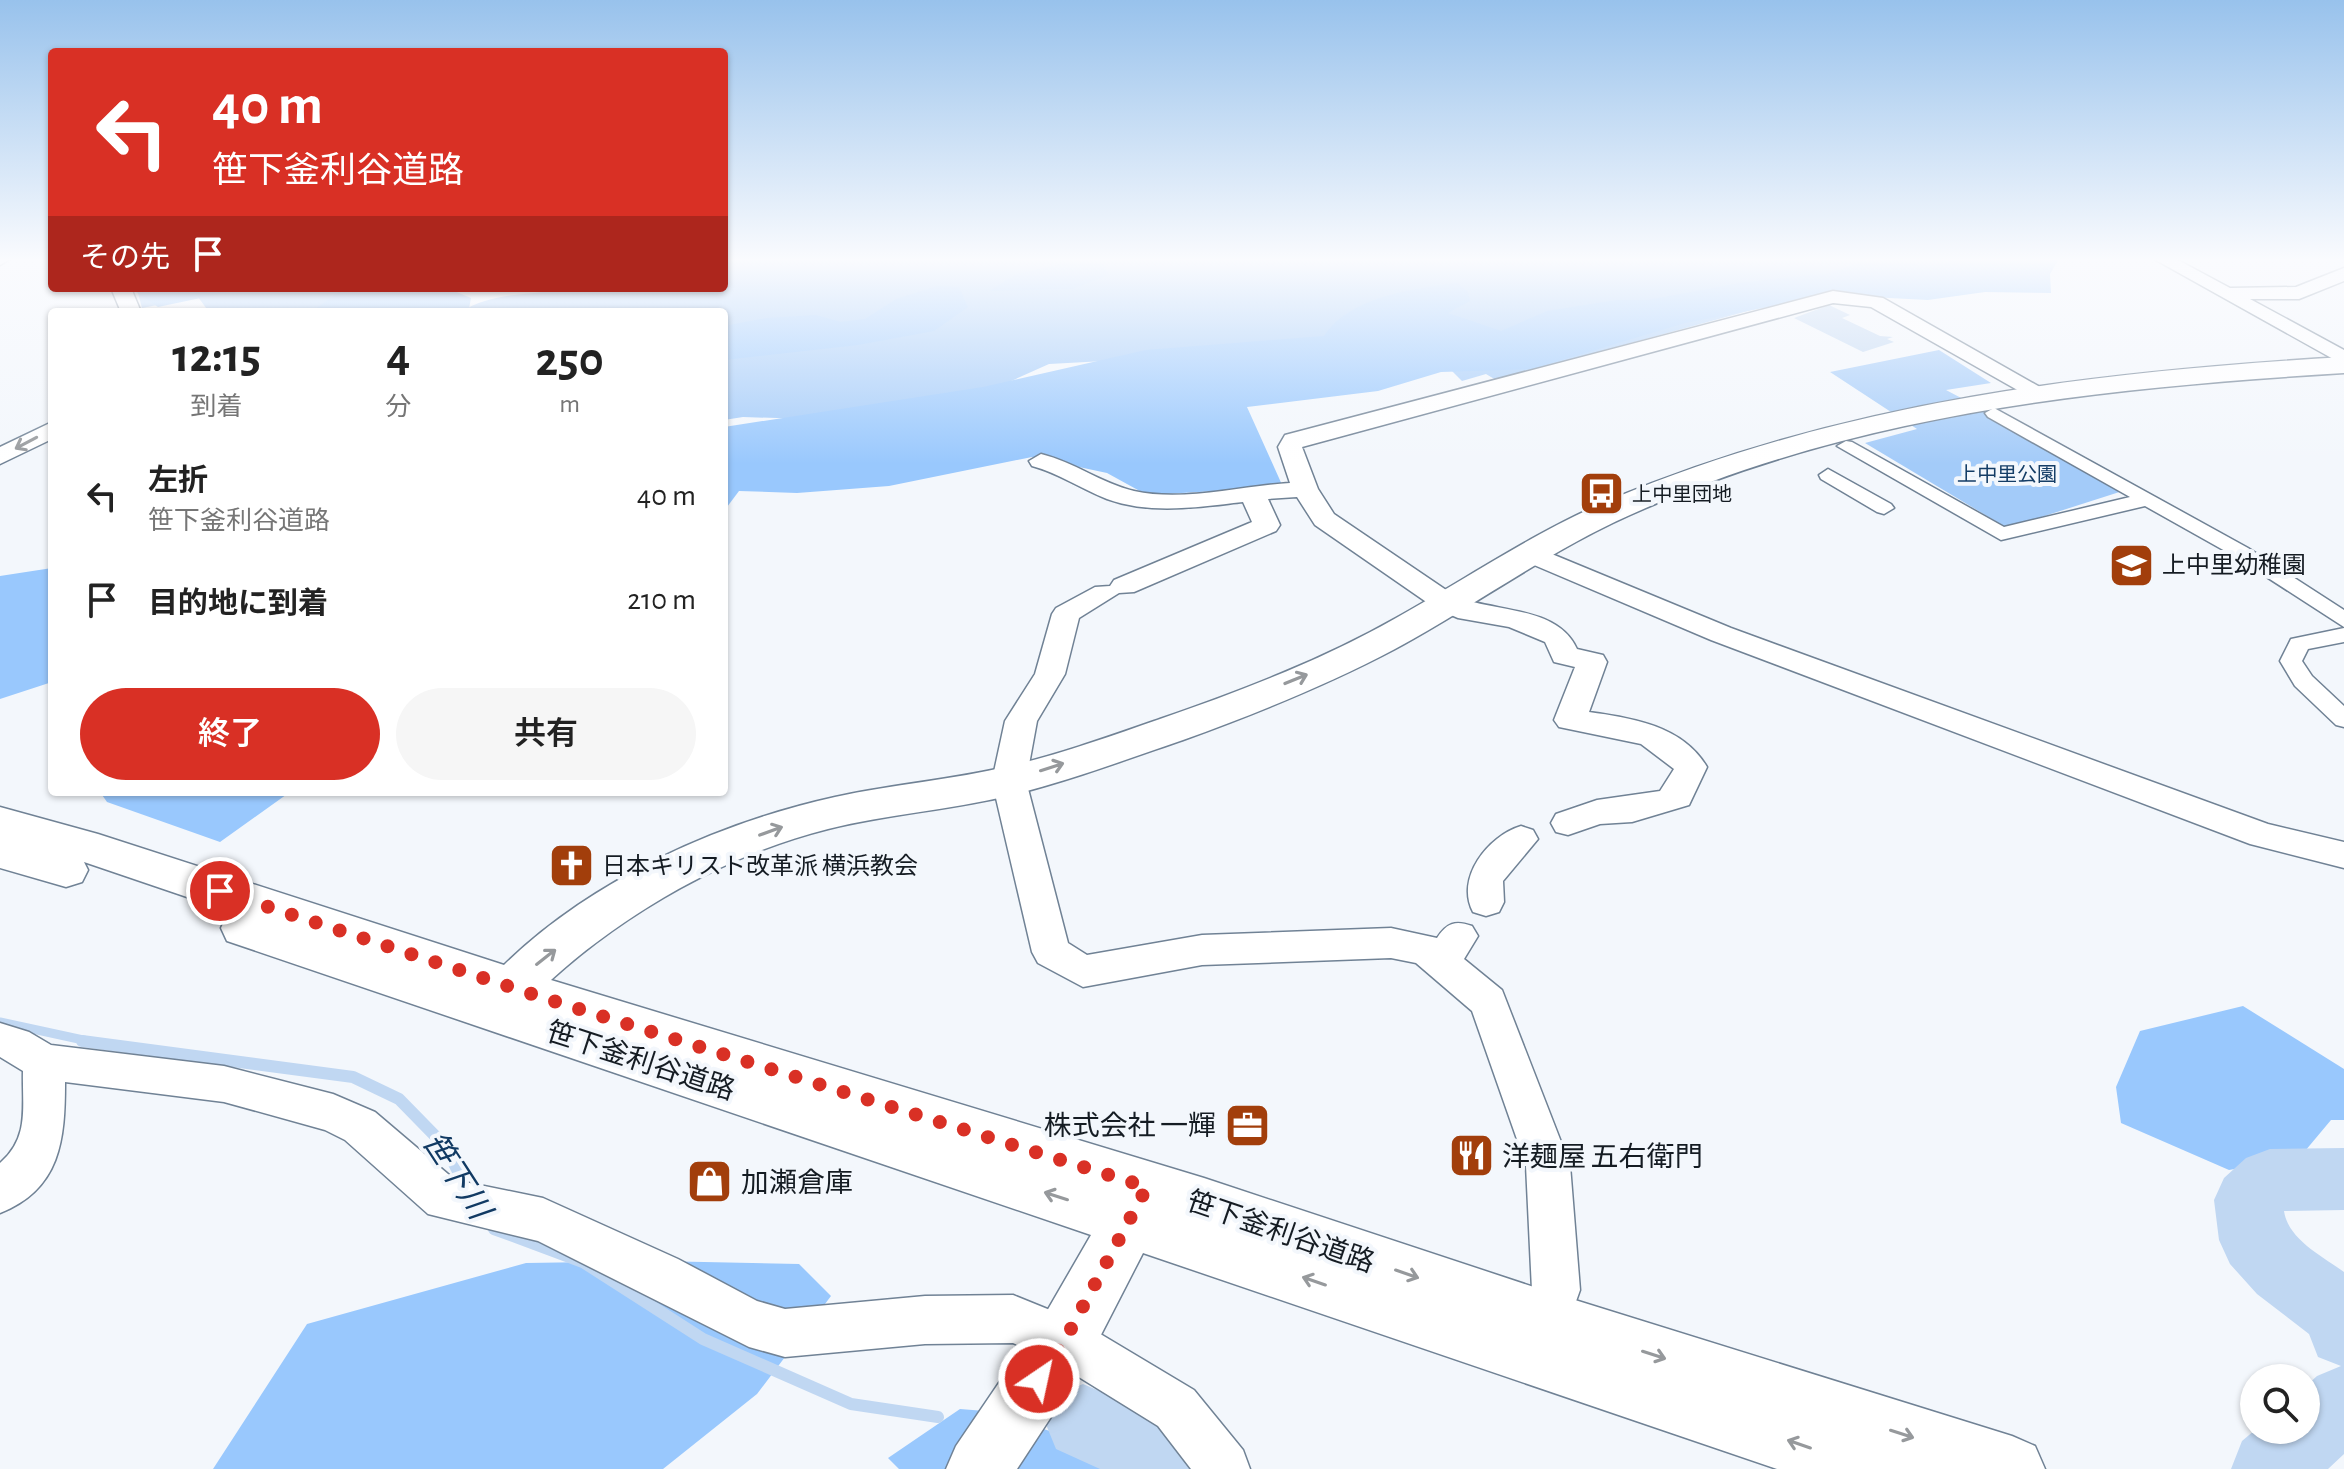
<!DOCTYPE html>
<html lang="ja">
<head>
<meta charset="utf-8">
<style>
  :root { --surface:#fff; --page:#f6f6f6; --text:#222; --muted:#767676; --accent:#d93025 }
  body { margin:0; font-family:"Alegreya Sans","Noto Sans JP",sans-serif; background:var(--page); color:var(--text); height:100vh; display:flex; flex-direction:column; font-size:30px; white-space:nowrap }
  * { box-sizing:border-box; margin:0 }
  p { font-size:26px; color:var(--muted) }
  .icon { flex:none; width:44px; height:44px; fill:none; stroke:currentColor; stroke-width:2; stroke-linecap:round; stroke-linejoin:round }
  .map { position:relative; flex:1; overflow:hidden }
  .sheet { position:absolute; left:48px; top:308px; width:680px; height:488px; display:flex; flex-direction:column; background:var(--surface); border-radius:8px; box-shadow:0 2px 6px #0004 }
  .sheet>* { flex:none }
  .guide { position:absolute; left:48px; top:48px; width:680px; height:244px; border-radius:8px; box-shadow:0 2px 6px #0004; background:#d93025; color:#fff; overflow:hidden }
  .fabs { position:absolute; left:2240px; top:1364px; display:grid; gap:16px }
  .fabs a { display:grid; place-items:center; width:80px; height:80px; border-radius:50%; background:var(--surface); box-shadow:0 2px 6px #0004; font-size:40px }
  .pin { position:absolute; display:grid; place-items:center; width:68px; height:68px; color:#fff; margin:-34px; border:4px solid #fff; border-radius:50%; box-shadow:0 2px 8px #0007 }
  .me { position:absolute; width:88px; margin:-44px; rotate:34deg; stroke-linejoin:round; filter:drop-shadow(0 0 6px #0008) }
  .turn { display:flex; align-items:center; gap:28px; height:168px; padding:0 32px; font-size:36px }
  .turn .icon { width:104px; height:104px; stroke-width:2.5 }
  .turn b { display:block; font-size:56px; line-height:68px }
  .then { display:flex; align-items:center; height:76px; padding:0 32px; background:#0003; gap:16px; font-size:30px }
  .eta { display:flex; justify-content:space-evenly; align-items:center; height:136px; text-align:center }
  .eta b { font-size:48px; font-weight:600; line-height:56px }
  .cta { display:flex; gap:16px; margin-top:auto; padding:16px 32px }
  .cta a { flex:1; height:92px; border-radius:48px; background:var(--accent); color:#fff; font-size:32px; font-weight:600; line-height:92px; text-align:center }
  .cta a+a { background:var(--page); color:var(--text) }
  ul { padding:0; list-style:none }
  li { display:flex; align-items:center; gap:24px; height:104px; padding:0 32px }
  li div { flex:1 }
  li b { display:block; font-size:30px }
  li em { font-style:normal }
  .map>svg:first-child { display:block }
  .green { fill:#a3cbf9 }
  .forest { fill:#99c8fd }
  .water { fill:#c0d7f2 }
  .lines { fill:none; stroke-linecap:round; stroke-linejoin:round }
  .stream-far1 { stroke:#c0d7f2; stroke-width:9 }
  .stream { stroke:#c0d7f2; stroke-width:12 }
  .river { fill:#c0d7f2; fill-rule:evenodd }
  .pedestrian-casing { stroke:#708295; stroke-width:3 }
  .minor-casing { stroke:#708295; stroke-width:3 }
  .tertiary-casing { stroke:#708295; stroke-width:3 }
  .pedestrian { fill:#fff; fill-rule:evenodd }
  .minor { fill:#fff; fill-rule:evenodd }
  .tertiary { fill:#fff; fill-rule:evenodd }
  .oneway { stroke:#96999c }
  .route { stroke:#d93025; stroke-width:14; stroke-dasharray:0 25.2 }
  .labels { text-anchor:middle; stroke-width:8; stroke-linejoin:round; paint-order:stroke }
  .far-park-label { font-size:20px; fill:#143d66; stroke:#f3f7fc }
  .far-poi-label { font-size:20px; fill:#151c23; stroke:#f3f7fc; text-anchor:start }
  .poi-label { font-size:24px; fill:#151c23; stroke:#f3f7fc; text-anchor:start }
  .near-street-label { font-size:28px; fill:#151c23; stroke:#f3f7fc }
  .near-poi-label { font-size:28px; fill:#151c23; stroke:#f3f7fc; text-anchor:start }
  .near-water-label { font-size:32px; font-style:italic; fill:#113a63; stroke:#f3f7fc }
</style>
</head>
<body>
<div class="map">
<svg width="2344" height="1469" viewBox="0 0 2344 1469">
  <rect width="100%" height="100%" fill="#f3f7fc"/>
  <!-- green -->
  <path class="green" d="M724,259H2032L1828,289L1496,380L1486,374L1462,381L1448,367L1123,360L1049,364L989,391L808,419L743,417L724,420V312H461C486,296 514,295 543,292L546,288H724Z
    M156,288H424L379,312H209L198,297L142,308L138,293Z
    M1939,350L1991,383L1946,390L2132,488L2007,528L1865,443L1917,429L1830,372Z"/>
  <!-- forest -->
  <path class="forest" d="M1964,259H2059L2050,274L2051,293L1985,292L1928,300L1831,295L1685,323L1532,369L1441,372L1378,391L1247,407L1283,487L1147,495L1107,473L1032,457L889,486L797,493L739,491L724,511V427L983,387L1146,350L1324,336C1350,296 1413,289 1457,283L1468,292L1470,301L1448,313L1501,331L1547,311L1616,300H1647L1740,283L1829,273L1862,262L1932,265Z
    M1075,261L1103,264L1109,275L1072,289L990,291L1016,274Z
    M937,286L959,287L968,307L934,331L858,345L724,360V326L767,318L816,315L841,322L865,319L896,299Z
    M130,288H248L158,307Z
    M344,288H447L471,298L469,309L464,312H311Z
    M52,568V682L0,699V576Z
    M100,792H290L220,842L107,802Z
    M2243,1006L2344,1069V1120H2331L2300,1157L2229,1170L2121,1123L2116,1087L2140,1031Z
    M656,1261L799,1264L831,1296L757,1394L663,1469H213L307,1324L526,1263Z
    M960,1409L985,1411L1095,1445L1115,1469H899L888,1458Z"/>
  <!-- water -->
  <path class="water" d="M1829,305L1850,315L1842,318L1880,336L1893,337L1887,339L1894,342L1863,352L1794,318Z"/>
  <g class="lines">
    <!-- stream-far1 -->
    <path class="stream-far1" d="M0,1022L97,1043"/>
    <!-- stream -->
    <path class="stream" d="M82,1041L353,1077L399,1099L445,1146L467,1189
      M494,1229L583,1262L703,1339L851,1404L938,1417"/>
    <!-- river -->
    <path class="river" d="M2344,1148V1210L2284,1211C2288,1239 2322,1256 2344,1272V1454L2328,1469H2231L2242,1441L2255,1430H2306V1386L2317,1376L2341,1366L2318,1357L2309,1334L2257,1294L2230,1264L2219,1240L2214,1200L2224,1178L2246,1158L2270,1149Z
      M1083,1384L1206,1436L1221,1469H1100L1056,1449L1045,1422L1056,1395Z"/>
    <defs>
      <path id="pedestrian" d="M1994,408L2248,548L2344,610V627L2234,556L2145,506L2001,540L1837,446L1846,441L1852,442L2004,527L2130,497L1988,417L1985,413Z
        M1828,469L1891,504L1894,508L1884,514L1877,512L1821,479L1819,475Z
        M2344,628V642L2308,649L2302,661L2312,676L2344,706V727L2336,725L2295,686L2280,661L2291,639Z"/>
      <path id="minor" d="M0,259H10L0,265Z
        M2154,259H2176L2230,288L2296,287L2344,268V281L2299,299H2250L2344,350V365Z
        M111,288H131L141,312H121Z
        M1833,291L1883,298L2047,391L2036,398L2028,396L1871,307L1833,303L1302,447L1318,489L1334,514L1455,596C1494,613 1557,605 1577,649L1603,655L1607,662L1589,712C1633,718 1683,726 1707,767L1689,805L1632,822L1600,824L1568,835L1556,832L1551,823L1556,814L1597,800L1660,791L1674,769L1641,744L1559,727L1554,720L1575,667L1554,662L1545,642L1509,627L1458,618L1435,608L1315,525L1297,497L1268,499L1280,525L1276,531L1134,592L1119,593L1079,618L1065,674L1037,721L1026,781L1068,943L1087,955L1202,935L1391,928L1437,938C1447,923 1455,920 1472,926L1478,936L1464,959L1502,990L1570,1165L1580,1290L1563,1338L1546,1345L1529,1338L1522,1321L1532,1290L1526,1165L1472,1011L1416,963L1391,958L1202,965L1083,987L1038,963L1032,952L992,781L1005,721L1035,674L1052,614L1056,608L1095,587L1110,586L1114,580L1252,522L1243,502C1198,507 1151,515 1107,499C1081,489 1059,473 1032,466L1029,461L1041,454C1074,462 1101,483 1134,491C1183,502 1240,486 1290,483L1278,447L1285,435Z
        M52,422V439L0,464V447Z
        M1530,545L1731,628L2268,824L2344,842V868L2250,844L1711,640L1520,559L1517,553L1520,547Z
        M1521,826L1533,830L1538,839L1503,881L1504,902L1499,912L1486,916L1473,912C1455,878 1488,836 1521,826Z
        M0,1023L29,1032L51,1045L224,1066L333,1094L375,1112L455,1180L543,1198L678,1259L757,1301L785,1309L925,1296L1013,1295L1082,1323L1194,1390L1243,1450L1250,1469H1191L1158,1426L1048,1358L1013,1343L925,1344L785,1357L749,1347L538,1241L428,1214L345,1140L325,1130L224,1102L65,1082C65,1139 61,1189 0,1213V1163C30,1137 22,1107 23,1071L0,1057Z"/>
      <path id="tertiary" d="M2344,357V373C2100,388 1855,413 1630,515C1547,552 1475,606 1395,649C1327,685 1255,714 1183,740C1125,760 1068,781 1008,796C949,810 888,814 828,829C728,854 627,911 551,980L1204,1178L1546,1291L2012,1436L2035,1446L2045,1469H1777L1143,1253L1087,1362L1017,1469H946L956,1446L1043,1318L1091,1235L227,941L221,928L227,915L234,913L84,862L88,870L82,882L66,887L0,868V807L98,834L504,965C591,880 717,823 835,797C893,784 952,780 1010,766C1061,754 1111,736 1160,719C1241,691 1322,660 1396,618C1468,578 1536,531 1612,499C1846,401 2093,372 2344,357Z"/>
    </defs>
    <!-- pedestrian casing -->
    <use href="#pedestrian" class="pedestrian-casing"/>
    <!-- minor casing -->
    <use href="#minor" class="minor-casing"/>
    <!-- tertiary casing -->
    <use href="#tertiary" class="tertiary-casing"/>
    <!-- pedestrian -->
    <use href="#pedestrian" class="pedestrian"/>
    <!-- minor -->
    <use href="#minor" class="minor"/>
    <!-- tertiary -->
    <use href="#tertiary" class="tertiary"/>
  </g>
  <!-- one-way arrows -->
  <defs><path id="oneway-shaft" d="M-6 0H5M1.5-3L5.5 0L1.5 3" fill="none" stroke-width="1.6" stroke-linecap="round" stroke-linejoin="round" transform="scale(2)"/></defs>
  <g class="oneway">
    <use href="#oneway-shaft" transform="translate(26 443) rotate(152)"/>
    <use href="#oneway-shaft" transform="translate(1296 679) rotate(-22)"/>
    <use href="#oneway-shaft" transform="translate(1052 767) rotate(-18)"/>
    <use href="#oneway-shaft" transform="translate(771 831) rotate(-20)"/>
    <use href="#oneway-shaft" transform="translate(546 957) rotate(-38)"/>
    <use href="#oneway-shaft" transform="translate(1056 1196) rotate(-162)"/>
    <use href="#oneway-shaft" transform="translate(1407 1274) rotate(19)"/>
    <use href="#oneway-shaft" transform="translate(1314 1281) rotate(-161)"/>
    <use href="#oneway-shaft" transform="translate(1654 1355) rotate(18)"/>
    <use href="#oneway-shaft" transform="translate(1902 1434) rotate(18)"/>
    <use href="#oneway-shaft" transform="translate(1799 1444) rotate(-161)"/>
  </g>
  <!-- sky -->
  <linearGradient id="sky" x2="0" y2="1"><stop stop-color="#98c2ec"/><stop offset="0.56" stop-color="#fafbfe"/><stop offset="1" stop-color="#fafbfe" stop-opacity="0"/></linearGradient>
  <rect width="2344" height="464" fill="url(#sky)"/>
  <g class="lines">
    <!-- route -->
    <path class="route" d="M220,891L547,999L1147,1187L1065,1340L1039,1379"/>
  </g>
  <!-- icons -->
  <defs>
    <symbol id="bus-square" viewBox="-11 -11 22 22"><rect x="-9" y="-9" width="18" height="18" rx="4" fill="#a23e0b" stroke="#f3f7fc"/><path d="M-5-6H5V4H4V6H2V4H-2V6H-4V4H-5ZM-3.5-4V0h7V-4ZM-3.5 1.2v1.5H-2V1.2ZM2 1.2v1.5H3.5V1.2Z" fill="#fff"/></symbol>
    <symbol id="school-square" viewBox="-11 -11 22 22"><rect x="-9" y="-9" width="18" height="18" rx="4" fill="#a23e0b" stroke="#f3f7fc"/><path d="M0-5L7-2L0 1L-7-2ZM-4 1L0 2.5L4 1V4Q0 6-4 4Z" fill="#fff"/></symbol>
    <symbol id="church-square" viewBox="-11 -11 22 22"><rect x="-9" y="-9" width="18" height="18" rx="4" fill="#a23e0b" stroke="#f3f7fc"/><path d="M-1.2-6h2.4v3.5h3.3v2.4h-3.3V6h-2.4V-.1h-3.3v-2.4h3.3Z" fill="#fff"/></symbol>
    <symbol id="office-square" viewBox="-11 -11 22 22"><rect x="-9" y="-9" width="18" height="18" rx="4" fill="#a23e0b" stroke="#f3f7fc"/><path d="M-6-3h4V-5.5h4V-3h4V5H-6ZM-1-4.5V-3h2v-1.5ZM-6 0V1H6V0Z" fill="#fff"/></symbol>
    <symbol id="restaurant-square" viewBox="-11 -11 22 22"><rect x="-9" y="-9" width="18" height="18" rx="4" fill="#a23e0b" stroke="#f3f7fc"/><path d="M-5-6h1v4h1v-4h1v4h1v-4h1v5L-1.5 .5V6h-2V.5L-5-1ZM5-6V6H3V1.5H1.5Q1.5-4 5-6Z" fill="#fff"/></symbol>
    <symbol id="shop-square" viewBox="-11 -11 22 22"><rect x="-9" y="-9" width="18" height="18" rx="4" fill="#a23e0b" stroke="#f3f7fc"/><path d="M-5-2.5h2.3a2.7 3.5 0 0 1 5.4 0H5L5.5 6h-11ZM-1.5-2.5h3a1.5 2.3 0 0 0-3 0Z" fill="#fff"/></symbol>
  </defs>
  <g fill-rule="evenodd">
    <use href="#bus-square" x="1576" y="468" width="51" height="51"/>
    <use href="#school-square" x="2106" y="540" width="51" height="51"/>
    <use href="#church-square" x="546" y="840" width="51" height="51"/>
    <use href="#office-square" x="1222" y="1100" width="51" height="51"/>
    <use href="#restaurant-square" x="1446" y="1130" width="51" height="51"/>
    <use href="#shop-square" x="684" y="1156" width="51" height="51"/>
  </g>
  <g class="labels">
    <!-- far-park labels -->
    <g class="far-park-label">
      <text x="2007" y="481">上中里公園</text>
    </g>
    <!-- far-poi labels -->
    <g class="far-poi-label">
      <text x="1632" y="501">上中里団地</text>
    </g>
    <!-- poi labels -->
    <g class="poi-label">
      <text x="2162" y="573">上中里幼稚園</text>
      <text x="602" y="874">日本キリスト改革派 横浜教会</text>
    </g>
    <!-- near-street labels -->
    <g class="near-street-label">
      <text transform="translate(641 1060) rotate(18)" y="10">笹下釜利谷道路</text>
      <text transform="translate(1281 1231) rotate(19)" y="10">笹下釜利谷道路</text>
    </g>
    <!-- near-poi labels -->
    <g class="near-poi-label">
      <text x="1216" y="1135" text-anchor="end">株式会社 一輝</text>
      <text x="1502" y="1166">洋麺屋 五右衛門</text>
      <text x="741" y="1192">加瀬倉庫</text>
    </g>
    <!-- near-water labels -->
    <g class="near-water-label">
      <text transform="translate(457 1175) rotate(57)" y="11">笹下川</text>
    </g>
  </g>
</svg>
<div class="fabs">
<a><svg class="icon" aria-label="search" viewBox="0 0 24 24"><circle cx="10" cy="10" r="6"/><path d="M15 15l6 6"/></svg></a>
</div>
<div class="pin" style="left:220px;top:891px;background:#d93025"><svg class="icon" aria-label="arrive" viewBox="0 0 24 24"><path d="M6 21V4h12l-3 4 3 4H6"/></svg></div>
<svg class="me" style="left:1039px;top:1379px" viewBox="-20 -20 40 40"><circle r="17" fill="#d93025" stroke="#fff" stroke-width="3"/><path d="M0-11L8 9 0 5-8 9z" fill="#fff"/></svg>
<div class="guide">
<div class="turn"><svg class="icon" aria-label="left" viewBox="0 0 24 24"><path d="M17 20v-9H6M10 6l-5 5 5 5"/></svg><div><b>40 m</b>笹下釜利谷道路</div></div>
<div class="then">その先<svg class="icon" aria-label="arrive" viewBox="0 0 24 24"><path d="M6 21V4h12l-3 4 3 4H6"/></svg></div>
</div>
<section class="sheet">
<div class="eta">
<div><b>12:15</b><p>到着</p></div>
<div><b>4</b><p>分</p></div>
<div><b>250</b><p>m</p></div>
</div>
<ul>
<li><svg class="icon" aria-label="left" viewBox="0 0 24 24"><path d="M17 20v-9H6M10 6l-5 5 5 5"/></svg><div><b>左折</b><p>笹下釜利谷道路</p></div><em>40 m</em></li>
<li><svg class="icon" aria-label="arrive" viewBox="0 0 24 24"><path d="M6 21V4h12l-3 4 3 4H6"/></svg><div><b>目的地に到着</b></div><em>210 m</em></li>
</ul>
<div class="cta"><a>終了</a><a>共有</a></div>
</section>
</div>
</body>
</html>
